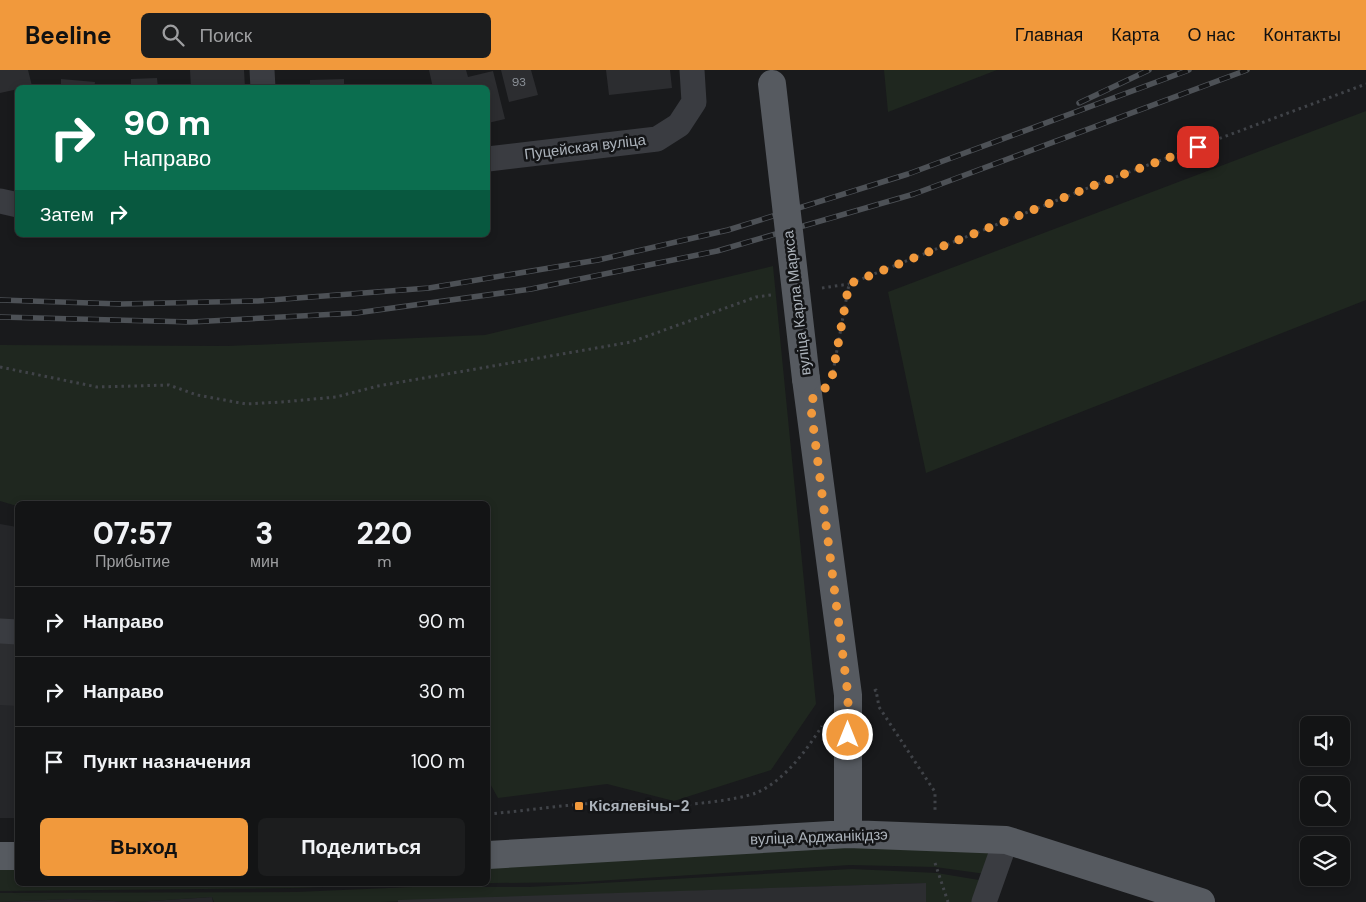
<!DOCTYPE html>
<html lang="ru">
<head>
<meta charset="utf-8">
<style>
  :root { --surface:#131415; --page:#1c1d1e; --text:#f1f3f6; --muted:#9d9ea0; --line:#323334; --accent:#f1993c }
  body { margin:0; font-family:"DM Sans",sans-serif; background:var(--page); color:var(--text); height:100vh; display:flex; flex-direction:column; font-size:19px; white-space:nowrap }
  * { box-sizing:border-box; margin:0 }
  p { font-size:16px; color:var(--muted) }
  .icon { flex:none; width:28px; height:28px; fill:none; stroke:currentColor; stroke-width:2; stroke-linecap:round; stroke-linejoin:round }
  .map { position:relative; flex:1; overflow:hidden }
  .drawer { position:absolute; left:15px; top:431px; width:475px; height:385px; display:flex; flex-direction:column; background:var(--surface); border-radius:8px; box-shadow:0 2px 8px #0003,0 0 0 1px var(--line) }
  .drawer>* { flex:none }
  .banner { position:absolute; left:15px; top:15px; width:475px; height:152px; border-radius:8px; box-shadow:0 2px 8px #0003,0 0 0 1px var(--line); background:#0b6e4f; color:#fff; overflow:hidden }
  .buttons { position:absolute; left:1300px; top:646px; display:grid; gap:10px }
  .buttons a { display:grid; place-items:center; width:50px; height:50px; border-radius:8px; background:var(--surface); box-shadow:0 2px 8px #0003,0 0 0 1px var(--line); font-size:25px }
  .pin { position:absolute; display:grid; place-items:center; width:42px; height:42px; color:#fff; margin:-21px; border-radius:10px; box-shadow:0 2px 8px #0006 }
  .me { position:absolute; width:55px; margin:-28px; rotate:0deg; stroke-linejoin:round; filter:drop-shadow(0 0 4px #0008) }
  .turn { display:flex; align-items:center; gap:18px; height:105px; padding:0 25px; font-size:22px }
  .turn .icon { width:65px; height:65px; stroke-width:2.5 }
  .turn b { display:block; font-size:35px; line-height:42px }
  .then { display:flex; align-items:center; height:48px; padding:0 25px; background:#0003; gap:10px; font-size:19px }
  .eta { display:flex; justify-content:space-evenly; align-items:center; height:85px; text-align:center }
  .eta b { font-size:30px; font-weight:800; line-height:35px }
  .cta { display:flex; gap:10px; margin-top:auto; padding:10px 25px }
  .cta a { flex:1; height:58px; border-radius:8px; background:var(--accent); color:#111; font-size:20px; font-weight:800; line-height:58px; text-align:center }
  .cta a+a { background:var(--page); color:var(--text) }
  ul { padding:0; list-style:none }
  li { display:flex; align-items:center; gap:15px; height:70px; padding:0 25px; border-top:1px solid var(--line) }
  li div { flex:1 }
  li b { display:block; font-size:19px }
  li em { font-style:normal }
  header { display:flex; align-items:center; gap:30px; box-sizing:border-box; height:70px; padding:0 25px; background:var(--accent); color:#111 }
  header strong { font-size:24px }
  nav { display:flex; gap:28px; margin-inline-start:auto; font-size:18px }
  .search { width:350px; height:45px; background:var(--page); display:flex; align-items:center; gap:12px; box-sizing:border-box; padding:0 18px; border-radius:8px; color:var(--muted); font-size:19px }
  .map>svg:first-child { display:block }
  .built { fill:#252629 }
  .green { fill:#1f271f }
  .building { fill:#2c2d30 }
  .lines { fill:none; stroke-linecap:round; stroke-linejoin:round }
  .path { stroke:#404348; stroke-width:3; stroke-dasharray:2.5 4; stroke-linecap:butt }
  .minor { stroke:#3a3c41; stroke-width:25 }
  .major { stroke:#565a60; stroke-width:28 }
  .rail-casing { stroke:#4d5156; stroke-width:5.5 }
  .rail { stroke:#141517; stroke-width:4; stroke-dasharray:11; stroke-linecap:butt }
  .major-bridge { stroke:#565a60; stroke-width:28 }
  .route { stroke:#f1993c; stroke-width:9; stroke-dasharray:0 16.2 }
  .poi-dot { fill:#f1993c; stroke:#141517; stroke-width:2 }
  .labels { text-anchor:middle; stroke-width:5; stroke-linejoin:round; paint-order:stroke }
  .number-label { font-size:12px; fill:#8b9198 }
  .street-label { font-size:15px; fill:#acb3bb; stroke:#141517 }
  .poi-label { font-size:15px; font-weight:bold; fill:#acb3bb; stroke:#141517; text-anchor:start }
</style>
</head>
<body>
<header>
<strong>Beeline</strong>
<div class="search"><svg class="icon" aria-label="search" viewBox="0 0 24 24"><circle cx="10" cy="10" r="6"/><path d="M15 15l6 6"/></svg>Поиск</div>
<nav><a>Главная</a><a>Карта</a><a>О нас</a><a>Контакты</a></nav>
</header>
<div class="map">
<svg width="1366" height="832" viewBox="0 0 1366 832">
  <rect width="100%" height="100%" fill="#191a1c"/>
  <!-- built -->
  <path class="built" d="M0,454L17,457V748H0Z
    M212,827L213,832H0L70,829L135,832Z"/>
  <!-- green -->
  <path class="green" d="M884,0H997L888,42Z
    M1366,41V230L926,403L888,222Z
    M773,196L816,634L771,700L674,731L607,714L498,728L488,710V434H18L17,436L0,431V275L228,276L485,265Z
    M1006,770L993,805L935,797L850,795L580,812L418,814H488V785Z
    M0,786H17L18,814H408L294,818L0,821Z
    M852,799L937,803L991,812L984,832H926L925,813L381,832H214L212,827L135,832L70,829L0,832V823L296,822L412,817H529Z"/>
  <!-- building -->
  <path class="building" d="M0,0H28L32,16L0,23Z
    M190,0H244L245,18H191Z
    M429,0H466L468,7L493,1L505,49L488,53V18H433Z
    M501,0H531L538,25L509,32Z
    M606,0H670L672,18L609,25Z
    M157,8L158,18H131V9Z
    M61,9L95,12L94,18H61Z
    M344,9V18H310V10Z
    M0,570L18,571V636L0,635Z
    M926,813V832H398V830Z"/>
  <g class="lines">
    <!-- path -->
    <path class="path" d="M822,218L849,214
      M0,297L97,317L169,315L197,325L246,334L282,332L336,327L378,316L631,272L756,227L771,225
      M833,302L849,214L1105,111L1366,14
      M874,621L876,620L879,637L935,722V741
      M488,744C536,740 586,731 635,732C645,733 655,735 665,735C686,736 737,730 756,723C784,711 806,681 822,656
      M935,793L948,832"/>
    <!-- minor -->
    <path class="minor" d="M262,0L263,18
      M488,89L657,69L679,55L694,32L692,0
      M0,131L18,135
      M0,561L18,562
      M984,832L1006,770"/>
    <!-- major -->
    <path class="major" d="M806,309L848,625V764
      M488,785L848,764L1006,770L1201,832
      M0,786H18"/>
    <defs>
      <path id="rail" d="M1079,33L1149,0
        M0,230L121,234L258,231L429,218L598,190L728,160L908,104L1189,0
        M0,247L191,252L356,243L531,219L717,181L914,124L1247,0"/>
    </defs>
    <!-- rail casing -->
    <use href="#rail" class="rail-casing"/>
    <!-- rail -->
    <use href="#rail" class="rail"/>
    <!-- major-bridge -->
    <path class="major-bridge" d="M772,14L806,309"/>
  </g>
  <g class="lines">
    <!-- route -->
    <path class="route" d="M848,665V625L810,331L831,313L849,214L1105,111L1198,77"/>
  </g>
  <!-- markers -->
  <rect class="poi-dot" x="574" y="731" width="10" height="10" rx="2.5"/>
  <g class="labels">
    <!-- number labels -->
    <g class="number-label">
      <text x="519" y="16">93</text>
    </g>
    <!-- street labels -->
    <g class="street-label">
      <text transform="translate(585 77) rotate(-7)" y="5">Пуцейская вуліца</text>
      <text transform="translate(797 233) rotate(-97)" y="5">вуліца Карла Маркса</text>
      <text transform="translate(819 767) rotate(-2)" y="5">вуліца Арджанікідзэ</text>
    </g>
    <!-- poi labels -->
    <g class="poi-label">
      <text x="589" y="741">Кісялевічы-2</text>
    </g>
  </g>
</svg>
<div class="buttons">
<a><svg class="icon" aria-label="sound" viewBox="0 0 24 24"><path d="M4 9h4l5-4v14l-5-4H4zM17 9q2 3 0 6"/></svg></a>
<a><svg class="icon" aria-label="search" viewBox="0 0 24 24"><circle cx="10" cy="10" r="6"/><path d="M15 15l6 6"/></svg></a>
<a><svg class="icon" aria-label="layers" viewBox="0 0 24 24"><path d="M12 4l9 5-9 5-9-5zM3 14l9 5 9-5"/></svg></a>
</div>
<div class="pin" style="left:1198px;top:77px;background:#d93025"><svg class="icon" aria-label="arrive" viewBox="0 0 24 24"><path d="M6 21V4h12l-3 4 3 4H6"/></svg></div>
<svg class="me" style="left:848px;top:665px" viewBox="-20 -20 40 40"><circle r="17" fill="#f1993c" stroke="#fff" stroke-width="3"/><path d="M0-11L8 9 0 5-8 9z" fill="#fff"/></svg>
<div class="banner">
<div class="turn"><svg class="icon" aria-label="right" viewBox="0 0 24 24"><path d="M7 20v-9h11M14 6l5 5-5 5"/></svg><div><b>90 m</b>Направо</div></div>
<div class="then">Затем<svg class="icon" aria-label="right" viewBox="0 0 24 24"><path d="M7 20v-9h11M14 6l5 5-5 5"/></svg></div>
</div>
<section class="drawer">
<div class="eta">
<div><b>07:57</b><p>Прибытие</p></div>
<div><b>3</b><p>мин</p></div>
<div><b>220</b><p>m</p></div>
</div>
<ul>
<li><svg class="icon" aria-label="right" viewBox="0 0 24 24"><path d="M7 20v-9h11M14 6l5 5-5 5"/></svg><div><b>Направо</b></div><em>90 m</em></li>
<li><svg class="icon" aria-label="right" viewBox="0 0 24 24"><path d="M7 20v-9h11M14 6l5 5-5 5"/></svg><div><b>Направо</b></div><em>30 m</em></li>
<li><svg class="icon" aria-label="arrive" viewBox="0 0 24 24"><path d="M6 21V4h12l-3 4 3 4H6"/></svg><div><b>Пункт назначения</b></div><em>100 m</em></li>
</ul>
<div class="cta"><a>Выход</a><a>Поделиться</a></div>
</section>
</div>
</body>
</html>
